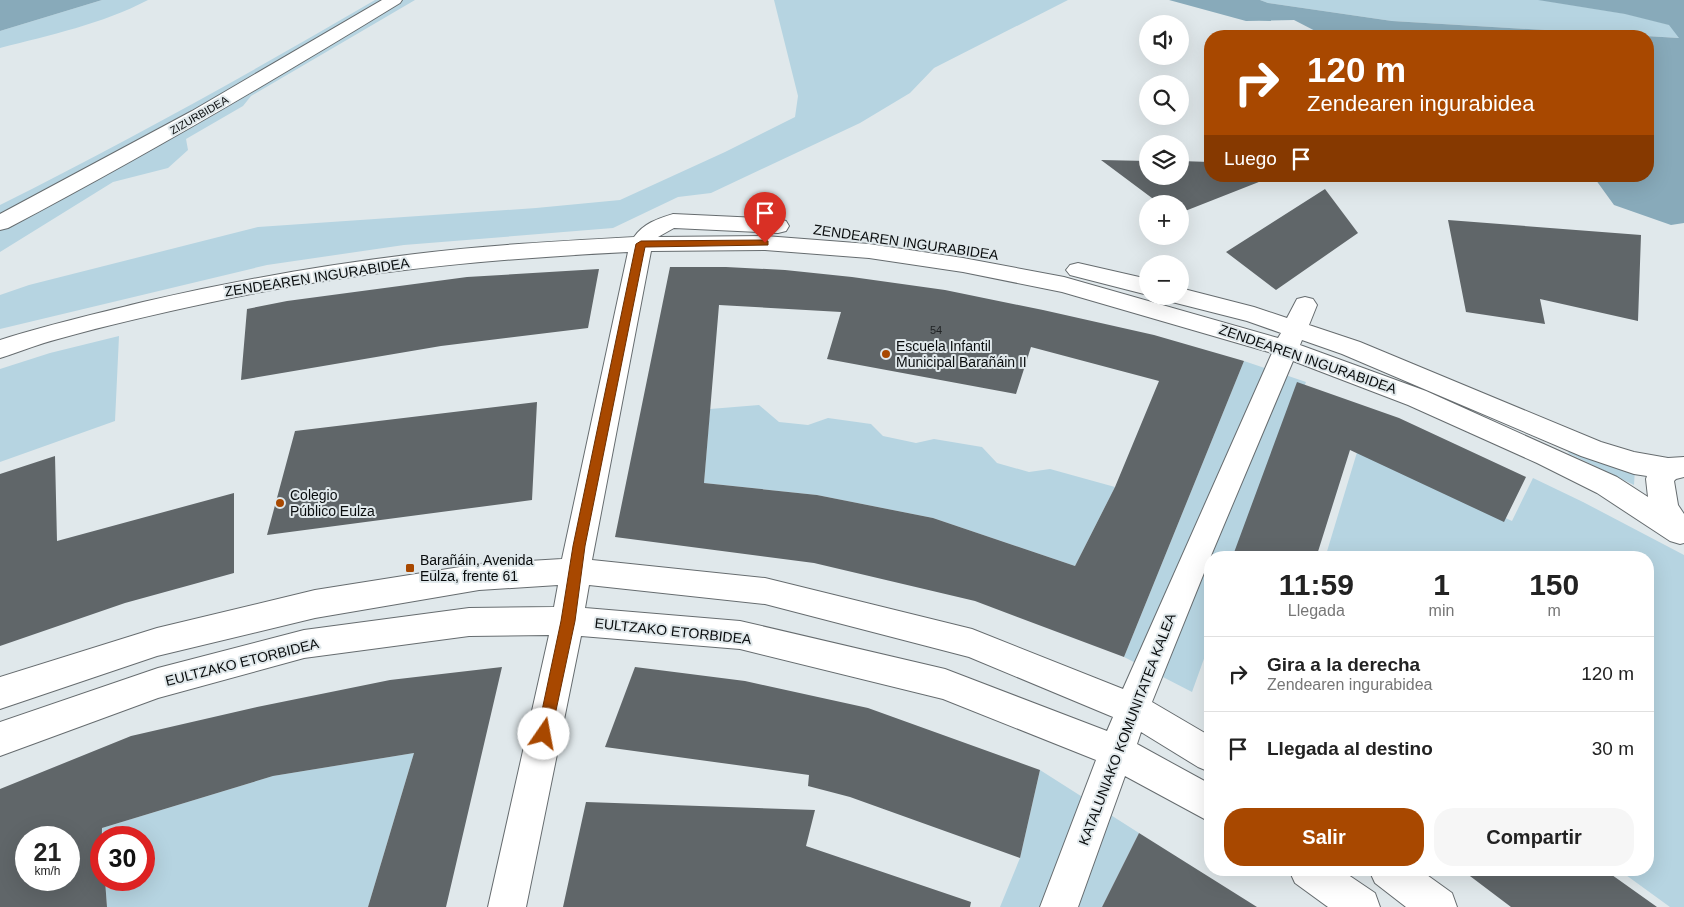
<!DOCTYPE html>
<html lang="es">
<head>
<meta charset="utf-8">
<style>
  :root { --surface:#fff; --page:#f6f6f6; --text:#222; --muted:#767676; --line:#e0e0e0; --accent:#a84800 }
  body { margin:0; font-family:Arial,sans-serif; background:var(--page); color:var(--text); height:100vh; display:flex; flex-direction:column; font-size:19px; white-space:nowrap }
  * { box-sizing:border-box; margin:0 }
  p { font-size:16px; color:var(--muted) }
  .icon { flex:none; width:28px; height:28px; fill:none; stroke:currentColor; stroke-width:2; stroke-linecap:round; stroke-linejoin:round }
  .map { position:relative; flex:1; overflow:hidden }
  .sheet { position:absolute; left:1204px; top:551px; width:450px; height:325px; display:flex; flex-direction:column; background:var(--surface); border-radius:20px; box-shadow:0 5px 20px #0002 }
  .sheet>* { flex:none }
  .top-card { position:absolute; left:1204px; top:30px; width:450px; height:152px; border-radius:20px; box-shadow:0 5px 20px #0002; background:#a84800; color:#fff; overflow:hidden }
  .tools { position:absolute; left:1139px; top:15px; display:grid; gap:10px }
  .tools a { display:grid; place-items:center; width:50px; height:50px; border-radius:50%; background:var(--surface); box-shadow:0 5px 20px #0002; font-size:25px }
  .speed { position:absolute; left:15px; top:826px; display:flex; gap:10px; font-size:25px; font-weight:700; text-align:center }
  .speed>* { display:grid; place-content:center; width:65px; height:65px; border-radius:50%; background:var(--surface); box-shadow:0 5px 20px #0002; line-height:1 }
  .speed small { font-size:12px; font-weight:400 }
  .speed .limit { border:8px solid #d22; background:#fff; color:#111 }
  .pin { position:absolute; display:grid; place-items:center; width:42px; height:42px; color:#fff; margin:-51px -21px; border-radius:50% 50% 50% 0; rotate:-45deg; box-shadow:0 0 5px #0007 }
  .pin .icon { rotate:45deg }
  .me { position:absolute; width:55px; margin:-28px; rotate:12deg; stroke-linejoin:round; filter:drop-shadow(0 0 4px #0008) }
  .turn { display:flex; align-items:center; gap:18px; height:105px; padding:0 20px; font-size:22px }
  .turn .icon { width:65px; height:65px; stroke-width:2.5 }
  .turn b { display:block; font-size:35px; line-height:42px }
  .then { display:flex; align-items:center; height:48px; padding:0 20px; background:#0003; gap:10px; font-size:19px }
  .eta { display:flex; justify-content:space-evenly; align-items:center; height:85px; text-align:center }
  .eta b { font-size:30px; font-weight:700; line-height:35px }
  .button { display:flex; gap:10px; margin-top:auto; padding:10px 20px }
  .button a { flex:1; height:58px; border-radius:20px; background:var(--accent); color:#fff; font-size:20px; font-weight:700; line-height:58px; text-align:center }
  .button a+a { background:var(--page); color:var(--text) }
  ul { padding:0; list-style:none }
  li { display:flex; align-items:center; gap:15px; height:75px; padding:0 20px; border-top:1px solid var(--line) }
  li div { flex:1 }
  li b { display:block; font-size:19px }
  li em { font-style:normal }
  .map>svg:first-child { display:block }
  .green { fill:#b6d4e1 }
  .forest { fill:#88aaba }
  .building { fill:#606669; fill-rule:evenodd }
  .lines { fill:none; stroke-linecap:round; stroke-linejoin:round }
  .minor-casing { stroke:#666c6f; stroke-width:2 }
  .minor { fill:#fff; fill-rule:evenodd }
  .route { fill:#a84800; stroke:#6d2f00 }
  .poi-dot { fill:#a84800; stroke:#e0e8eb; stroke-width:2 }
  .labels { text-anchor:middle; stroke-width:4; stroke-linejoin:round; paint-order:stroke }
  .far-street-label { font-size:11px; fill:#090c0d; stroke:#e0e8eb }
  .number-label { font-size:11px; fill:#1f2224 }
  .street-label { font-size:14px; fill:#090c0d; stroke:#e0e8eb }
  .poi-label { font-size:14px; fill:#090c0d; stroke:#e0e8eb; text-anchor:start }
</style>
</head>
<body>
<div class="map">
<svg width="1684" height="907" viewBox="0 0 1684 907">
  <rect width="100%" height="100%" fill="#e0e8eb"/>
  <!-- green -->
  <path class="green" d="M102,0H148C102,24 50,35 0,48V31Z
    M375,0H415L251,96L243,106L186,139L188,150L168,168L113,182L0,252V205C128,141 252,72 375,0Z
    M774,0H1068L934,68L910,93L860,123L711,193L678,197L613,228L404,245L267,265L0,329V295L29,285L258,227L536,208L620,200L725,152L795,117L798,96Z
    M1260,0H1541L1627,14L1671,25L1680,38L1392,21L1268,3Z
    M119,336L115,421L0,462V369L50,353Z
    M1244,361L1306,382L1241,557L1210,558V642L1192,692L1124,657Z
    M759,405L779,422L808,425L828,418L871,424L883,436L916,443L934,439L982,447L997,463L1029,472L1050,469L1115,487L1075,566L933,518L817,495L704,483L710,409Z
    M1574,446L1635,469L1634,485L1568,453Z
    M1358,449L1512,521L1533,478L1583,502L1684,555V907H1670L1619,870H1648V558H1325Z
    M414,753L368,907H107L105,880H144V838L103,837L102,828L273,776Z
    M1040,770L1139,833L1102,907H1000L1020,858Z"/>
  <!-- forest -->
  <path class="forest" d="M0,0H102L0,31Z
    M1169,0H1260L1268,3L1392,21L1679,38L1669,25L1625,14L1538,0H1684V223L1671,225L1614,205L1593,176H1648V36H1325L1294,20L1246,21Z"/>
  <!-- building -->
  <path class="building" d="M1101,160L1148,161V176H1180V161L1210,162V176L1269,178L1180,213V204H1160Z
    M1325,189L1358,233L1276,290L1226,252Z
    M1448,220L1641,235L1638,321L1540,299L1545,324L1466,312Z
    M670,267H726L785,270L852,277L945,290L1043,310L1154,335L1244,361L1124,657L975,601L814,563L615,537ZM719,305L841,312L827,359L1016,394L1031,347L1159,381L1115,487L1075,566L933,518L817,495L704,483Z
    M599,269L588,328L441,346L241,380L247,309L287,301L467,277Z
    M1297,382L1399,418L1526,477L1504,522L1350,450L1316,558H1232Z
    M537,402L532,500L267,535L295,431Z
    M55,456L57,541L234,493V573L125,603L0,646V474Z
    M502,667L446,907H368L414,753L273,776L102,828L101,880H105L107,907H0V789L131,736L257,707L390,680ZM26,838H69V880H26Z
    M635,667L745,681L868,708L1040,770L1020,858L850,797L808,786L809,775L605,747Z
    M586,802L815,810L806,846L971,902L970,907H563Z
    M1139,833L1257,907H1102Z
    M1462,870H1605L1657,907H1511Z"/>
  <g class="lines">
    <defs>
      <path id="minor" d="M382,0H402L400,3C271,82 141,158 8,228L0,230V214L192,111Z
        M673,214L778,219L786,221L789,226L786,231L778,233L674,228L658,237L765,236L869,244L963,258L1064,277L1278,338L1281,333L1247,321L1172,302L1168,296H1180V288L1254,307L1287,318L1297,299L1305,297L1313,299L1317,305L1309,325L1360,342L1601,442L1634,452L1668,458L1684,457V477L1676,479L1674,481L1678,505L1684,514V543L1680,544L1670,541L1597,493L1537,463L1408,405L1293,361L1210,558L1152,702L1210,736V772L1198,767L1141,732L1137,744L1210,784V822L1125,776L1078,907H1040L1096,760L943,699L740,649L581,636L526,907H488L549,635L469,636L304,658L158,698L0,756V722L158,668L304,630L469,608L554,607L558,585L479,590L315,618L157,656L0,709V677L157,628L315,590L479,564L562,559L628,252C488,259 349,272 212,302C160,313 108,325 58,339C38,344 19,352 0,358V340C47,325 95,314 143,302C233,281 323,265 415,254C487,245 561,241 634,237C644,223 657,219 673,214ZM765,250L869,258L963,272L1062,292L1272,353L1123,689L972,629L765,578L592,560L651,251ZM1302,340L1342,354L1581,456L1634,474L1647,476L1646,479L1648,497L1617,477L1426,391L1300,345ZM589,585L765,604L969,657L1113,717L1107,731L945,669L740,621L585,608Z
        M1078,263L1148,279V295L1070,275L1066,270L1070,265Z
        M1289,870H1341L1375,893L1380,907H1328L1295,883Z
        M1369,870H1420L1452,893L1457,907H1406L1375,883Z"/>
    </defs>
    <!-- minor casing -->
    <use href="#minor" class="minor-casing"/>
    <!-- minor -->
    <use href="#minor" class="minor"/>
  </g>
  <!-- route -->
  <path class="route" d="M765,240L768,241V245L645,247L585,546L575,621L551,734L549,738L544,740L539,738L537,734L561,621L573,546L636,244L641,241Z"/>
  <!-- markers -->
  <g class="poi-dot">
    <circle cx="886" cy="354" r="5"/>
    <circle cx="280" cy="503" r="5"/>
    <rect x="405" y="563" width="10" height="10" rx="2.5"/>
  </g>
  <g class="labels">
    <!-- far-street labels -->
    <g class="far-street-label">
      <text transform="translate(199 115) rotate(-30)" y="4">ZIZURBIDEA</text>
    </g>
    <!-- number labels -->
    <g class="number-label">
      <text x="936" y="334">54</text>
    </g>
    <!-- street labels -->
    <g class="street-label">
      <text transform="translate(906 242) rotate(8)" y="5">ZENDEAREN INGURABIDEA</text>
      <text transform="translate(317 277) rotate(-9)" y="5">ZENDEAREN INGURABIDEA</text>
      <text transform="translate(1308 359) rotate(19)" y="5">ZENDEAREN INGURABIDEA</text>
      <text transform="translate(673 631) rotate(6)" y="5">EULTZAKO ETORBIDEA</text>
      <text transform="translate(242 662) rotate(-14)" y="5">EULTZAKO ETORBIDEA</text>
      <text transform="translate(1127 729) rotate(-69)" y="5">KATALUNIAKO KOMUNITATEA KALEA</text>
    </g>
    <!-- poi labels -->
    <g class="poi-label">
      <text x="896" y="351">Escuela Infantil<tspan x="896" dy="16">Municipal Barañáin II</tspan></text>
      <text x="290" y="500">Colegio<tspan x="290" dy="16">Público Eulza</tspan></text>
      <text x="420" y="565">Barañáin, Avenida<tspan x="420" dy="16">Eulza, frente 61</tspan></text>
    </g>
  </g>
</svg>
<div class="tools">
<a><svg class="icon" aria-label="sound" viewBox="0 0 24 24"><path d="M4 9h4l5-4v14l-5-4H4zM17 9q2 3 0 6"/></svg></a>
<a><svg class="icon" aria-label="search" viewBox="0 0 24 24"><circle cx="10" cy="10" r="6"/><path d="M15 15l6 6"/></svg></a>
<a><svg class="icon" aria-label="layers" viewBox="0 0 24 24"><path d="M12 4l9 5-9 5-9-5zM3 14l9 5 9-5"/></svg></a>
<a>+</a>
<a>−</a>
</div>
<div class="speed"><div>21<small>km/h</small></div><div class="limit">30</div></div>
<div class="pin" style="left:765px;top:243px;background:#d93025"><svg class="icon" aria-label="arrive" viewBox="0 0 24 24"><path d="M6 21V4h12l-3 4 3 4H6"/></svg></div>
<svg class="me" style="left:544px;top:734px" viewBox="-20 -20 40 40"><circle r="19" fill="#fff"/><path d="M0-13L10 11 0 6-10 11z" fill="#a84800"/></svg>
<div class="top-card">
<div class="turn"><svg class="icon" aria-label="right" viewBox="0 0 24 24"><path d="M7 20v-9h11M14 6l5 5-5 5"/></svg><div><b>120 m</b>Zendearen ingurabidea</div></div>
<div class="then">Luego<svg class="icon" aria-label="arrive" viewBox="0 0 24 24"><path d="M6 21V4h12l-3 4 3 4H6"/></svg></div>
</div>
<section class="sheet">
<div class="eta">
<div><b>11:59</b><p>Llegada</p></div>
<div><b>1</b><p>min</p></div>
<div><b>150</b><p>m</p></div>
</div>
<ul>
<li><svg class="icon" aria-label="right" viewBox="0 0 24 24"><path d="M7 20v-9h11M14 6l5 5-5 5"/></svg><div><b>Gira a la derecha</b><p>Zendearen ingurabidea</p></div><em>120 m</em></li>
<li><svg class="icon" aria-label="arrive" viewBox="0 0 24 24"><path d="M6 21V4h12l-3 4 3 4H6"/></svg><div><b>Llegada al destino</b></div><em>30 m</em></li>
</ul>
<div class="button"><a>Salir</a><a>Compartir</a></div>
</section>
</div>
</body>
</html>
